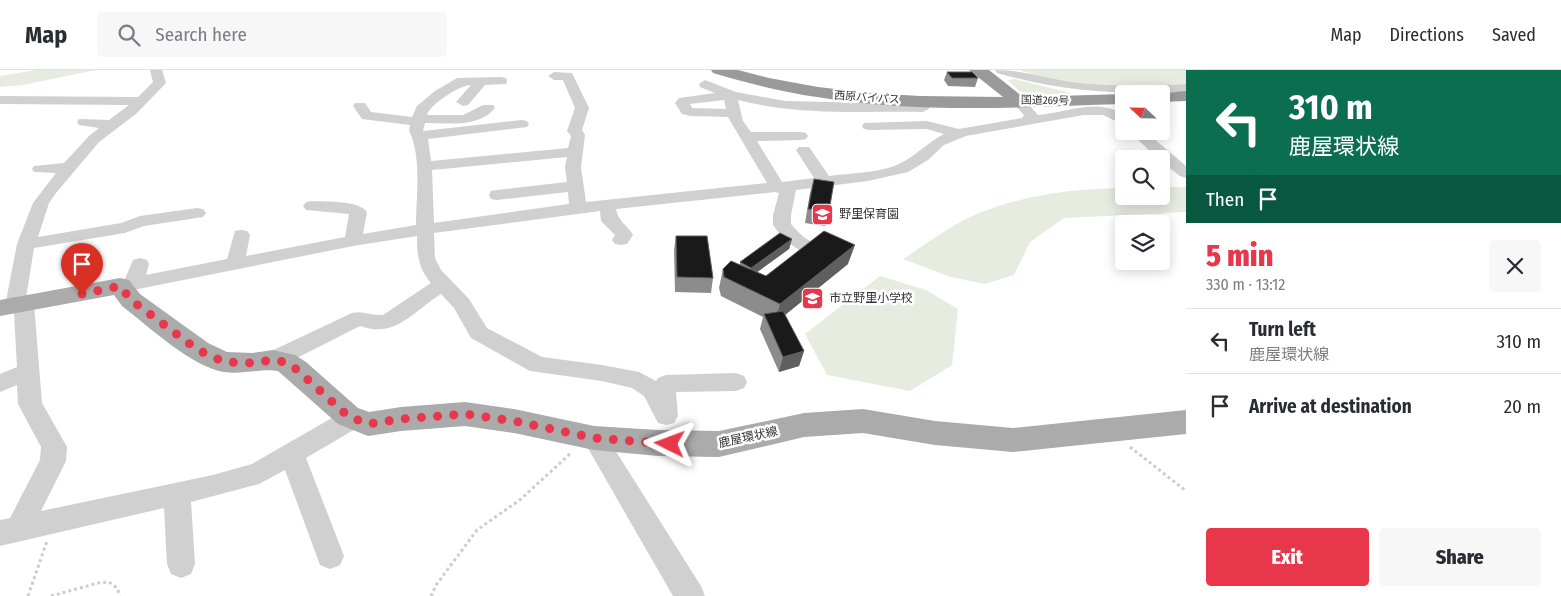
<!DOCTYPE html>
<html lang="en">
<head>
<meta charset="utf-8">
<style>
  :root { --surface:#fff; --page:#f7f7f7; --text:#2b2b33; --muted:#7c7c81; --line:#e1e1e2; --accent:#e8374b }
  body { margin:0; font-family:"Fira Sans Condensed","Noto Sans JP",sans-serif; background:var(--page); color:var(--text); height:100vh; display:flex; flex-direction:column; font-size:19px; white-space:nowrap }
  * { box-sizing:border-box; margin:0 }
  p { font-size:16px; color:var(--muted) }
  .icon { flex:none; width:28px; height:28px; fill:none; stroke:currentColor; stroke-width:2; stroke-linecap:round; stroke-linejoin:round }
  .map { position:relative; flex:1; overflow:hidden }
  .details { display:flex; flex-direction:column; background:var(--surface); width:375px }
  .details>* { flex:none }
  .guide { background:#0b6e4f; color:#fff; overflow:hidden }
  .needle { width:32px; rotate:292deg }
  .buttons { position:absolute; left:1115px; top:15px; display:grid; gap:10px }
  .buttons a { display:grid; place-items:center; width:55px; height:55px; border-radius:5px; background:var(--surface); box-shadow:0 2px 12px #0003; font-size:25px }
  .pin { position:absolute; display:grid; place-items:center; width:42px; height:42px; color:#fff; margin:-51px -21px; border-radius:50% 50% 50% 0; rotate:-45deg; box-shadow:0 0 5px #0007 }
  .pin .icon { rotate:45deg }
  .me { position:absolute; width:55px; margin:-28px; rotate:273deg; stroke-linejoin:round; filter:drop-shadow(0 0 4px #0008) }
  .turn { display:flex; align-items:center; gap:18px; height:105px; padding:0 20px; font-size:22px }
  .turn .icon { width:65px; height:65px; stroke-width:2.5 }
  .turn b { display:block; font-size:35px; line-height:42px }
  .then { display:flex; align-items:center; height:48px; padding:0 20px; background:#0003; gap:10px; font-size:19px }
  .round { display:grid; place-items:center; flex:none; width:52px; height:52px; border-radius:5px; background:var(--page) }
  .headline { display:flex; align-items:center; justify-content:space-between; height:85px; padding:0 20px }
  h1 { font-size:30px; font-weight:800; line-height:38px; color:var(--accent) }
  .action { display:flex; gap:10px; margin-top:auto; padding:10px 20px }
  .action a { flex:1; height:58px; border-radius:5px; background:var(--accent); color:#fff; font-size:20px; font-weight:800; line-height:58px; text-align:center }
  .action a+a { background:var(--page); color:var(--text) }
  ul { padding:0; list-style:none }
  li { display:flex; align-items:center; gap:15px; height:65px; padding:0 20px; border-top:1px solid var(--line) }
  li div { flex:1 }
  li b { display:block; font-size:19px }
  li em { font-style:normal }
  header { display:flex; align-items:center; gap:30px; box-sizing:border-box; height:70px; padding:0 25px; background:var(--surface); border-bottom:1px solid var(--line) }
  header strong { font-size:24px }
  nav { display:flex; gap:28px; margin-inline-start:auto; font-size:18px }
  .search { width:350px; height:45px; background:var(--page); display:flex; align-items:center; gap:12px; box-sizing:border-box; padding:0 18px; border-radius:5px; color:var(--muted); font-size:19px }
  main { display:flex; flex:1; min-height:0 }
  .map>svg:first-child { display:block }
  .green { fill:#e6ecdf }
  .lines { fill:none; stroke-linecap:round; stroke-linejoin:round }
  .path { stroke:#cdcdcd; stroke-width:3; stroke-dasharray:3 3; stroke-linecap:butt }
  .minor { fill:#d0d0d0; fill-rule:evenodd }
  .major { fill:#ababab; fill-rule:evenodd }
  .highway { fill:#9a9a9a; fill-rule:evenodd }
  .wall { fill:#8c8c8c }
  .shaded-wall { fill:#5f5f5f }
  .building { fill:#1a1a1a; stroke:#5f5f5f }
  .route { stroke:#e8374b; stroke-width:9; stroke-dasharray:0 16.2 }
  .labels { text-anchor:middle; stroke-width:5; stroke-linejoin:round; paint-order:stroke }
  .far-street-label { font-size:11px; fill:#333; stroke:#fff }
  .poi-label { font-size:12px; fill:#333; stroke:#fff; text-anchor:start }
  .street-label { font-size:12px; fill:#333; stroke:#fff }
</style>
</head>
<body>
<header>
<strong>Map</strong>
<div class="search"><svg class="icon" aria-label="search" viewBox="0 0 24 24"><circle cx="10" cy="10" r="6"/><path d="M15 15l6 6"/></svg>Search here</div>
<nav><a>Map</a><a>Directions</a><a>Saved</a></nav>
</header>
<main>
<div class="map">
<svg width="1186" height="526" viewBox="0 0 1186 526">
  <rect width="100%" height="100%" fill="#fff"/>
  <!-- green -->
  <path class="green" d="M36,0H96L23,15L0,17V6Z
    M1018,0H1186V14L1112,18L1055,10Z
    M1014,9L1068,22L1071,24L1029,25L1019,21L1008,10Z
    M1161,117H1186V142L1064,148L1030,172L1014,205L985,214L951,207L903,189C923,176 942,162 962,151C1007,127 1073,118 1124,118V126H1161Z
    M880,206L926,220L958,239L952,295L910,321L827,305L805,264Z"/>
  <g class="lines">
    <!-- path -->
    <path class="path" d="M1130,377L1186,421
      M28,526L47,471
      M51,526L98,513L109,512L117,518L120,526
      M431,526L436,515L477,460L521,429L572,382"/>
    <!-- minor -->
    <path class="minor" d="M150,0H162L166,13L136,44L99,72L56,123L49,133L38,167L121,153L140,146L197,138L203,139L206,143L203,147L144,156L125,163L34,178L26,228L31,229L34,234L42,333L67,377L66,391L41,441L213,405L252,394L344,341L353,339L362,341L365,348L362,355L306,388L344,486L340,495L330,499L320,495L285,400L259,414L191,432L195,494L191,504L181,508L171,504L167,494L164,438L0,476V450L10,448L40,390L41,377L18,334L17,315L0,322V304L17,297L14,243L8,241L5,236L17,174L33,133L56,103L34,102L32,99L34,96L64,93L89,66L99,58L79,55L77,52L79,49L109,50L129,35L0,34V26L138,27L153,12Z
      M995,0C1021,0 1045,8 1071,12C1109,17 1148,16 1186,14V22C1117,25 1063,22 997,3Z
      M554,2L572,3L589,38L582,60L585,65L581,97L586,132L767,113L728,47L691,46L682,44L675,33L679,28L715,23L700,17L699,14L705,10L736,22L785,31L914,34L912,30L919,26L924,27L930,38L923,42C861,41 799,46 738,30L743,51L751,62H801L806,63L808,66L806,69L801,70L757,71L782,112L814,108L796,80L799,77H809L829,106C850,103 880,103 899,94C916,86 928,72 944,64L927,59L869,60L864,59L862,56L864,53L927,51L959,59L1022,48L1024,45L1011,31L1018,27L1023,28L1038,45C1067,43 1097,27 1124,45V55L1103,45H1084L966,66L944,75L928,90L908,102L868,111L796,120L791,145V154C809,175 813,172 839,178L841,182L839,186C812,193 787,176 773,155V145L779,123L775,122L616,139C619,153 627,154 633,165L627,174L621,175L615,174L612,170L615,165L601,151L600,141L434,163L435,188L441,200L469,229L487,258L542,287L602,295L639,302L656,311L658,308L666,305L736,303L744,306L747,312L744,318L736,321L676,322L678,346L674,353L666,355L658,353L644,326L632,318L602,311L530,301L471,268L454,238L441,224C413,241 396,269 360,256L281,296L273,298L265,296L262,290L265,284L352,243C363,240 372,246 383,245L431,213C418,198 417,184 417,166L353,176L133,220L120,222L113,220L110,216L113,212L125,209L133,190L140,188L147,190L149,194L146,205L227,189L235,161L241,160L247,161L250,165L246,186L345,167L349,144L306,140L303,136L306,132L312,131C326,132 358,130 367,142L363,164L416,155C416,127 422,86 409,61L410,55L362,49L353,36L355,33H365L371,42L412,47L417,36L435,21L457,8L501,7L506,8L507,11L506,14L485,15L468,35L463,36L456,32L471,15C460,15 430,34 427,45H463L483,35H493L495,38C479,58 448,53 425,53L423,61L522,50L527,51L529,54L527,57L428,69L431,91L568,78L571,66L567,61L575,38L563,10H554L548,6ZM724,30L726,39L692,38L690,34ZM567,87L565,97L567,112L497,120L491,121L489,125L491,129L497,130L568,122L569,134L434,153L432,100Z
      M1129,61H1145L1186,96V108L1180,106L1162,92L1161,89H1158Z
      M594,358L603,361L701,516L705,526H673L582,368L585,361Z"/>
    <!-- major -->
    <path class="major" d="M120,208L129,210L140,224L208,273L227,282L252,283L273,280L295,285L306,292L358,338L369,342L401,337L465,332L514,339L594,356L658,360L719,361L804,343L863,339L935,351L1013,358L1186,340V364L1013,382L935,375L863,363L804,367L719,387L658,386L594,380L514,363L465,356L401,361L368,366L338,354L278,301C263,298 242,305 224,302C192,297 148,256 122,236L114,225L0,246V230Z"/>
    <!-- highway -->
    <path class="highway" d="M711,0H738L769,8L818,17L869,23L920,26L1003,27L969,0H989L1023,27L1124,24V34C1022,37 918,44 817,27C782,22 748,13 713,3Z
      M1186,21V31L1161,32V24H1155Z"/>
  </g>
  <!-- wall -->
  <path class="wall" d="M947,2L978,8L975,17L948,16L944,10Z
    M814,109L829,141L825,156L805,153L810,123Z
    M676,166L713,208L711,223L675,222L674,180Z
    M792,169L789,179L757,202L766,206L848,194L785,245L804,281L799,296L779,302L760,259L763,247L721,226L719,218L723,199L740,195V192Z"/>
  <!-- shaded-wall -->
  <path class="shaded-wall" d="M792,169L789,179L749,208L751,198Z
    M855,175L848,194L775,253L780,234Z
    M804,281L799,296L779,302L783,287Z"/>
  <!-- building -->
  <path class="building" d="M947,2H972L978,8H952Z
    M814,109L834,112L829,141L808,139Z
    M824,161L855,175L780,234L724,207L723,199L731,191L766,206Z
    M780,163L792,169L751,198L740,192Z
    M676,166H707L713,208L677,207Z
    M783,241L804,281L783,287L764,244Z"/>
  <g class="lines">
    <!-- route -->
    <path class="route" d="M82,224L120,216L131,230L198,280L224,292L252,293L272,290L285,292L296,299L348,346L368,354L401,349L465,344L514,351L594,368L670,374"/>
  </g>
  <!-- icons -->
  <defs>
    <symbol id="school-square" viewBox="-11 -11 22 22"><rect x="-9" y="-9" width="18" height="18" rx="4" fill="#e8374b" stroke="#fff"/><path d="M0-5L7-2L0 1L-7-2ZM-4 1L0 2.5L4 1V4Q0 6-4 4Z" fill="#fff"/></symbol>
  </defs>
  <g fill-rule="evenodd">
    <use href="#school-square" x="810" y="132" width="25" height="25"/>
    <use href="#school-square" x="800" y="216" width="25" height="25"/>
  </g>
  <g class="labels">
    <!-- far-street labels -->
    <g class="far-street-label">
      <text transform="translate(867 27) rotate(4)" y="4">西原バイパス</text>
      <text transform="translate(1045 30) rotate(1)" y="4">国道269号</text>
    </g>
    <!-- poi labels -->
    <g class="poi-label">
      <text x="839" y="148">野里保育園</text>
      <text x="829" y="232">市立野里小学校</text>
    </g>
    <!-- street labels -->
    <g class="street-label">
      <text transform="translate(748 367) rotate(-12)" y="4">鹿屋環状線</text>
    </g>
  </g>
</svg>
<div class="buttons">
<a><svg class="needle" viewBox="-14 -14 28 28"><path d="M0-13l5 13h-10z" fill="#e53935"/><path d="M0 13l5-13h-10z" fill="#7c7c81"/></svg></a>
<a><svg class="icon" aria-label="search" viewBox="0 0 24 24"><circle cx="10" cy="10" r="6"/><path d="M15 15l6 6"/></svg></a>
<a><svg class="icon" aria-label="layers" viewBox="0 0 24 24"><path d="M12 4l9 5-9 5-9-5zM3 14l9 5 9-5"/></svg></a>
</div>
<div class="pin" style="left:82px;top:224px;background:#d93025"><svg class="icon" aria-label="arrive" viewBox="0 0 24 24"><path d="M6 21V4h12l-3 4 3 4H6"/></svg></div>
<svg class="me" style="left:670px;top:374px" viewBox="-20 -20 40 40"><path d="M0-17L14 15 0 8-14 15z" fill="#e8374b" stroke="#fff" stroke-width="4"/></svg>
</div>
<section class="details">
<div class="guide">
<div class="turn"><svg class="icon" aria-label="left" viewBox="0 0 24 24"><path d="M17 20v-9H6M10 6l-5 5 5 5"/></svg><div><b>310 m</b>鹿屋環状線</div></div>
<div class="then">Then<svg class="icon" aria-label="arrive" viewBox="0 0 24 24"><path d="M6 21V4h12l-3 4 3 4H6"/></svg></div>
</div>
<div class="headline"><div><h1>5 min</h1><p>330 m · 13:12</p></div><a class="round"><svg class="icon" aria-label="close" viewBox="0 0 24 24"><path d="M6 6l12 12M18 6L6 18"/></svg></a></div>
<ul>
<li><svg class="icon" aria-label="left" viewBox="0 0 24 24"><path d="M17 20v-9H6M10 6l-5 5 5 5"/></svg><div><b>Turn left</b><p>鹿屋環状線</p></div><em>310 m</em></li>
<li><svg class="icon" aria-label="arrive" viewBox="0 0 24 24"><path d="M6 21V4h12l-3 4 3 4H6"/></svg><div><b>Arrive at destination</b></div><em>20 m</em></li>
</ul>
<div class="action"><a>Exit</a><a>Share</a></div>
</section>
</main>
</body>
</html>
